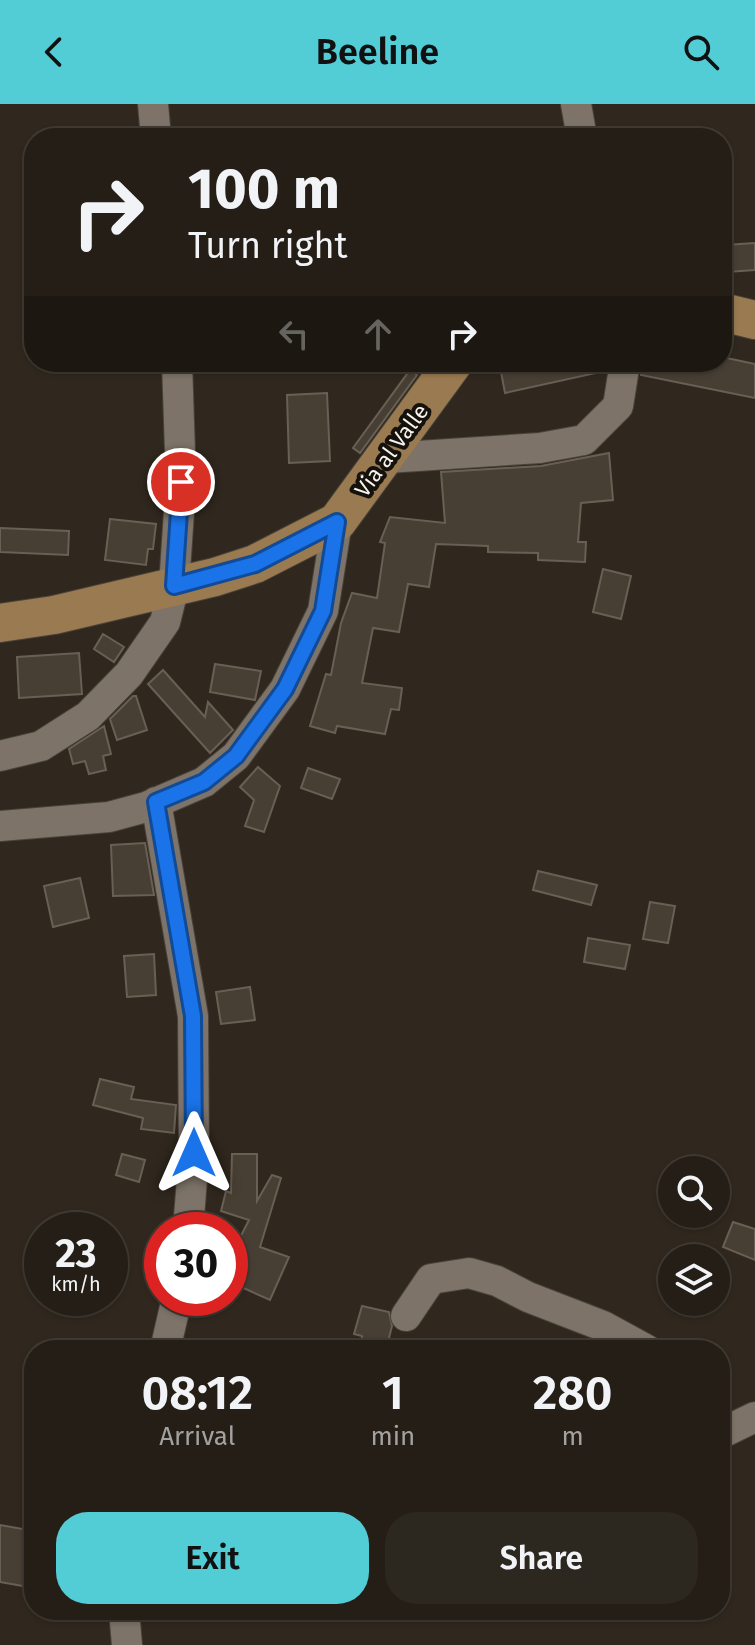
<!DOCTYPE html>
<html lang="en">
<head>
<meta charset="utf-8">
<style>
  :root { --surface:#241e16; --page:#2c271f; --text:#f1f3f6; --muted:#a3a2a1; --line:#413c35; --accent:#52ccd5 }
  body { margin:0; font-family:"Fira Sans",sans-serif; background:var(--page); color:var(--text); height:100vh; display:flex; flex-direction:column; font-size:30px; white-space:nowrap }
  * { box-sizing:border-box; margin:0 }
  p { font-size:26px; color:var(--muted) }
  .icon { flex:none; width:44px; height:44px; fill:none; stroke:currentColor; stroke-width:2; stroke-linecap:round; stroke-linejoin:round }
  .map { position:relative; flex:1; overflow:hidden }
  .sheet { position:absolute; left:24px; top:1236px; width:706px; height:280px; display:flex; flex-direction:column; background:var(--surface); border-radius:32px; box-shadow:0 2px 6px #0004,0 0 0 2px var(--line) }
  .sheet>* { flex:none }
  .banner { position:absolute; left:24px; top:24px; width:708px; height:244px; border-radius:32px; box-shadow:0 2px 6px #0004,0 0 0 2px var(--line); background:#241e16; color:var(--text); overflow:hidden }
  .controls { position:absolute; left:658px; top:1052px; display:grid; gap:16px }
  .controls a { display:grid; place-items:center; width:72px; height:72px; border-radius:50%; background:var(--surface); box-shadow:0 2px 6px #0004,0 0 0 2px var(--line); font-size:40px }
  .speed { position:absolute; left:24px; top:1108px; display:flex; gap:16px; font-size:40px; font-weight:700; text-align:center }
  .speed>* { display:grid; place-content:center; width:104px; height:104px; border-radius:50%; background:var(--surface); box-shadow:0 2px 6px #0004,0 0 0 2px var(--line); line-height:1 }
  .speed small { font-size:20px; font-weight:400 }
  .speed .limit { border:12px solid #d22; background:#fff; color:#111 }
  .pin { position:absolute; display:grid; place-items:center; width:68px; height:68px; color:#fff; margin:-34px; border:4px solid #fff; border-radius:50%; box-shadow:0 2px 8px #0007 }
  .me { position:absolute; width:88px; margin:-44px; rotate:0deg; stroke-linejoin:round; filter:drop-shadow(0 0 6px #0008) }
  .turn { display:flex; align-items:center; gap:28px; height:168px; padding:0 32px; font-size:36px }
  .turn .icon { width:104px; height:104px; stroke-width:2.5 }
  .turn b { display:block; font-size:56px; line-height:68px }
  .lanes { display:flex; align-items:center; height:76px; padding:0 32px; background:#0003; justify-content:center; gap:40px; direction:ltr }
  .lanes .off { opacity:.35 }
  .eta { display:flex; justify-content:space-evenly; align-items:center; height:136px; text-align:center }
  .eta b { font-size:48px; font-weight:600; line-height:56px }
  .cta { display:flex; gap:16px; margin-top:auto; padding:16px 32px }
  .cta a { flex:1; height:92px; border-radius:32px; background:var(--accent); color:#111; font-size:32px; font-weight:600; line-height:92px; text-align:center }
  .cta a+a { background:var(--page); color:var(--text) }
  header { display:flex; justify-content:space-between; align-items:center; height:104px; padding:0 32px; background:var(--accent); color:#111; font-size:36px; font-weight:600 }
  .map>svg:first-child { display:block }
  .building { fill:#483f34; stroke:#695f54; stroke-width:2 }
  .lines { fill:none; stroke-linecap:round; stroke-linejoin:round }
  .minor-casing { stroke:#4a433a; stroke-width:32 }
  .major-casing { stroke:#4a433a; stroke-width:40 }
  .minor { stroke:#7d7368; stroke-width:30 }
  .major { stroke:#9a7a50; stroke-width:38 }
  .route-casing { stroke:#114b97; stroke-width:20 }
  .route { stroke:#1a73e8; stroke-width:14 }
  .labels { text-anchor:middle; stroke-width:8; stroke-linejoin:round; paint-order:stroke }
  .street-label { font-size:22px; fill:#f9f3ed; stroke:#15120d }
</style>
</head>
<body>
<header><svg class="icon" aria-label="back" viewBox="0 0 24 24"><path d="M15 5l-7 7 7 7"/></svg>Beeline<svg class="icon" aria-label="search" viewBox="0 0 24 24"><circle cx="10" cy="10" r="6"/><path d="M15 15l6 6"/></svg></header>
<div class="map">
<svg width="755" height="1541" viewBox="0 0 755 1541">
  <rect width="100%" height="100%" fill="#30281e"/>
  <!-- building -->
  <path class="building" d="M755,139V166L728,168L726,141Z
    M722,253L755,260V294L641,271L643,258H722Z
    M521,258H605V267L505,289L501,268L522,264Z
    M410,266L417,271L360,349L353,344Z
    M327,289L330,357L289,359L287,291Z
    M609,349L613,396L581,399L578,438H586L585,458L538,456V449L488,448V442L436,440L429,483L408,480L399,528L373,524L362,579L402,584L399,606L391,605L385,630L337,622L335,629L310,622L326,570L331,571L341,519L352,489L377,494L385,439L380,438L390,413L445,419L441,368L541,362Z
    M110,415L156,420L153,445H148L146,461L105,456Z
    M0,424L69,427L68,451L0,448Z
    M603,465L631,472L621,515L593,508Z
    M103,530L124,543L114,558L94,545Z
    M79,549L82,590L19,594L17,553Z
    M215,560L261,567L255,596L210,588Z
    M163,566L205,613L208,598L233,626L210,649L148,580Z
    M133,592H136L147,626L117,636L110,615Z
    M104,622L111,650L103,652L106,666L89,670L85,657L73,660L69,645Z
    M258,663L280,682L264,728L245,722L254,696L240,683Z
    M308,664L340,675L332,695L301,684Z
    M145,739L154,791L113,792L111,741Z
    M538,767L597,781L591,801L533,786Z
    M80,774L89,814L53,823L44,782Z
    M650,798L675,802L668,839L643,835Z
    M588,834L630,841L625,865L584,858Z
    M154,850L156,891L127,893L124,852Z
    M250,883L255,916L221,920L216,888Z
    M100,975L134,983L131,995L176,1001L174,1029L141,1025L143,1014L93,1001Z
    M122,1050L145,1056L139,1078L116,1071Z
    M232,1050H257V1097L272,1071L281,1074L260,1143L289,1153L270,1196L230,1178V1153L249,1116L221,1107L226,1087L231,1089Z
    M733,1118L755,1125V1156L723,1143Z
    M362,1202L389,1208L392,1222L386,1246H361L362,1232L354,1230Z
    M0,1421L34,1427V1484L0,1478Z"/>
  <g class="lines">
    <defs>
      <path id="minor" d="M153,0L156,34
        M576,0L582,34
        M387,354L540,344L584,336L618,302L625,258
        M0,652L41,642L88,612L129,570L165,518L174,482L181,378L177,258
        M156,698L193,912L194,1049L188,1126
        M0,722L109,713L146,703L204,678L236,652L285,585L323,507L337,418
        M406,1212L431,1175L469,1169L497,1177L528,1193L603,1222L647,1246
        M165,1246L177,1194
        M720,1330L755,1313
        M124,1506L127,1541"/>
      <path id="major" d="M722,208L755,216
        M0,519L54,511L215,473L255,460L337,418L454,258"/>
    </defs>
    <!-- minor casing -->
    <use href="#minor" class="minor-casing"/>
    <!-- major casing -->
    <use href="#major" class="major-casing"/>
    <!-- minor -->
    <use href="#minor" class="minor"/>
    <!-- major -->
    <use href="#major" class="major"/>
  </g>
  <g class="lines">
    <defs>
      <path id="route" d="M181,378L174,482L255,460L337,418L323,507L285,585L236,652L204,678L156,698L193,912L194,1049"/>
    </defs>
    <!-- route casing -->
    <use href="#route" class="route-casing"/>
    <!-- route -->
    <use href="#route" class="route"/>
  </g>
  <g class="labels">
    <!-- street labels -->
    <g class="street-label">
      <text transform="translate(391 346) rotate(-54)" y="8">Via al Valle</text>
    </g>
  </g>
</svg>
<div class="controls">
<a><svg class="icon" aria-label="search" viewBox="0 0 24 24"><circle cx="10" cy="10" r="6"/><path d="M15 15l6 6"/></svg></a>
<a><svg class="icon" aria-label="layers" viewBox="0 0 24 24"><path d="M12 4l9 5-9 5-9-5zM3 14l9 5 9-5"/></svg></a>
</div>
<div class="speed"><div>23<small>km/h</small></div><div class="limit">30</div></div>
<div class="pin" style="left:181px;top:378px;background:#d93025"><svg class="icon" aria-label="arrive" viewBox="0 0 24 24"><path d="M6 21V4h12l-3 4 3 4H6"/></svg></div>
<svg class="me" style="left:194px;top:1049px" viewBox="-20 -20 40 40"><path d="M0-17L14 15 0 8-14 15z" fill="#1a73e8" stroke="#fff" stroke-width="4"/></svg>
<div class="banner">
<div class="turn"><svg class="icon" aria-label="right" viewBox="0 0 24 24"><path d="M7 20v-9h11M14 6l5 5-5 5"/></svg><div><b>100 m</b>Turn right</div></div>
<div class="lanes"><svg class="icon off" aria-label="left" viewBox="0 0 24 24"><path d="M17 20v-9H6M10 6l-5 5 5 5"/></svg><svg class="icon off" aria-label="ahead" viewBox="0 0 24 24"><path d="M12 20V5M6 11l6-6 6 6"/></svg><svg class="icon" aria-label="right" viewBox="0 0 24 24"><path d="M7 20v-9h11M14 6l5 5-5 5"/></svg></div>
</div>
<section class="sheet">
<div class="eta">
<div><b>08:12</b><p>Arrival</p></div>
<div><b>1</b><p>min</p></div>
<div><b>280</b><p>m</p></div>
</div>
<div class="cta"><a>Exit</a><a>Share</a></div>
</section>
</div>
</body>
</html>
